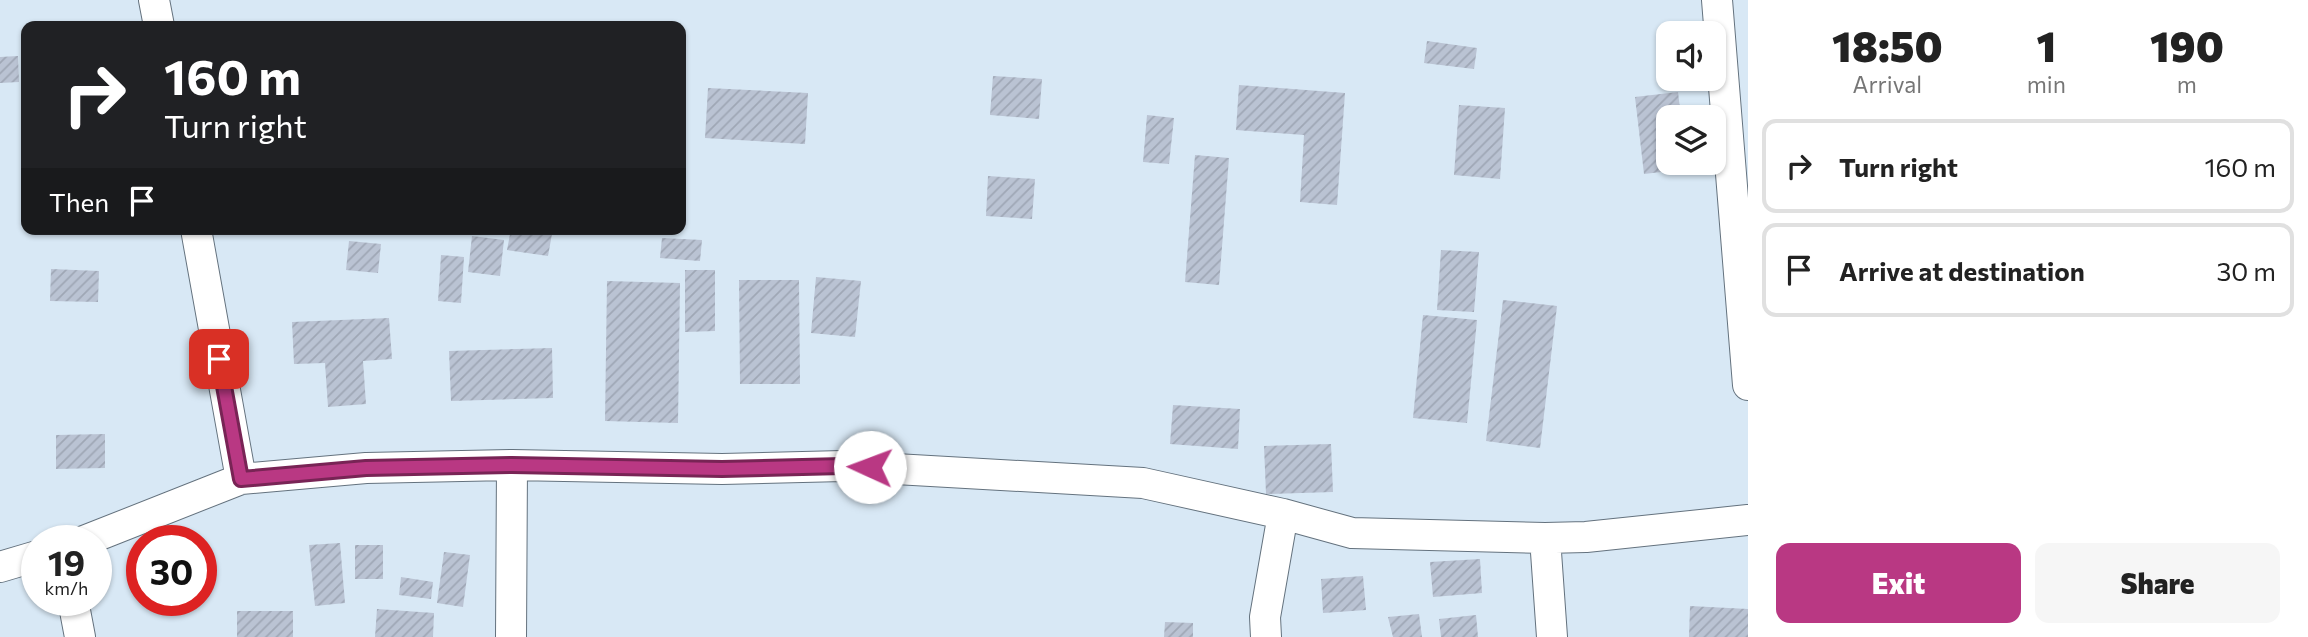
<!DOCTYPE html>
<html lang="en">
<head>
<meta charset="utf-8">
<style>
  :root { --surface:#fff; --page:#f6f6f6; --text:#222; --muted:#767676; --line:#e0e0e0; --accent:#b93883 }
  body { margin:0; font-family:Commissioner,sans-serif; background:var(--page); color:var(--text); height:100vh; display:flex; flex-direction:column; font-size:26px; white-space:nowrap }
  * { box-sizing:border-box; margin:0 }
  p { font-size:23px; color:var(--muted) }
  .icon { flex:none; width:38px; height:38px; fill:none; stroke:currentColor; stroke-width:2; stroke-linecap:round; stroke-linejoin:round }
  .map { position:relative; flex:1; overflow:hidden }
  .panel { display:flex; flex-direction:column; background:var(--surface); width:560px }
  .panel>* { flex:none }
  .banner { position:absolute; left:21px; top:21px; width:665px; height:214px; border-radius:14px; box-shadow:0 2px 5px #0004; background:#202124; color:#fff; overflow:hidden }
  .tools { position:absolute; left:1656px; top:21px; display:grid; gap:14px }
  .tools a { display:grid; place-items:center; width:70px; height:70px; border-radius:14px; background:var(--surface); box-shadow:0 2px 5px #0004; font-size:35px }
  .speed { position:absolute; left:21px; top:525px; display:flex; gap:14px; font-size:35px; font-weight:700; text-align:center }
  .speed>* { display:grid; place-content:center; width:91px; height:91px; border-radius:50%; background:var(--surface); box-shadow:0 2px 5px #0004; line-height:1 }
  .speed small { font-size:18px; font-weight:400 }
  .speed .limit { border:10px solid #d22; background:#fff; color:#111 }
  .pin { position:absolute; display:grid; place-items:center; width:60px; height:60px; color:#fff; margin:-30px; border-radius:14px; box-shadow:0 4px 10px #0006 }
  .me { position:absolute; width:77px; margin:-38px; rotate:272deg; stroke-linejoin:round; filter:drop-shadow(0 0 5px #0008) }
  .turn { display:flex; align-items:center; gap:24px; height:147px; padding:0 28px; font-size:32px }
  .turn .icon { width:91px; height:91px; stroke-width:2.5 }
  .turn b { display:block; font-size:49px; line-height:60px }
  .then { display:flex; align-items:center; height:66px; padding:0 28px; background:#0003; gap:14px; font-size:26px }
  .eta { display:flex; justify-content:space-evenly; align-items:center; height:119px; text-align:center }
  .eta b { font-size:42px; font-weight:800; line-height:49px }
  .action { display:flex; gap:14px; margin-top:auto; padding:14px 28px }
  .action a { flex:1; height:80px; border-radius:14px; background:var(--accent); color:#fff; font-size:28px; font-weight:800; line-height:80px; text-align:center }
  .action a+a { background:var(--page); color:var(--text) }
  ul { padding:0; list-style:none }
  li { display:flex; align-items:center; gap:21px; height:94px; margin:0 14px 10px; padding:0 14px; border:4px solid var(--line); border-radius:14px }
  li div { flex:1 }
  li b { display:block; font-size:26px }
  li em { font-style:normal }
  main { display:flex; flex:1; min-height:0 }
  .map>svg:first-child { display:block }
  .building { fill:url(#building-hatch) }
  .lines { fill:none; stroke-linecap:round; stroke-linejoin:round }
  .street-casing { stroke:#64727e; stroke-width:32 }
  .street { stroke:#fff; stroke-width:30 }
  .route-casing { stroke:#782455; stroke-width:18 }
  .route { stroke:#b93883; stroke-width:12 }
</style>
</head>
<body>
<main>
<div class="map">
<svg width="1748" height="637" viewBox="0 0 1748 637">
  <defs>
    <pattern id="building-hatch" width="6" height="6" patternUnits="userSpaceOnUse" patternTransform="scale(1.75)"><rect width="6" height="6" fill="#bac3d3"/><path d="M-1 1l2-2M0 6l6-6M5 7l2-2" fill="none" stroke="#9fa7b5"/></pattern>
  </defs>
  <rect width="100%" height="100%" fill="#d8e8f5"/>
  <!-- building -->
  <path class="building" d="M1427,41L1477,48L1474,69L1424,63Z
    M18,56L19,82L0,83V57Z
    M993,76L1042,79L1039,119L990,115Z
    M1239,85L1345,93L1337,205L1300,202L1304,135L1236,130Z
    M708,88L808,93L805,144L705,138Z
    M1678,92L1681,117H1668V163H1686L1687,169L1644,174L1635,97Z
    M1459,105L1505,108L1500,179L1454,175Z
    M1147,115L1174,118L1169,164L1143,162Z
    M1195,155L1229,158L1219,285L1185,282Z
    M988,176L1035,179L1032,219L986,216Z
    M511,229L552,234L548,256L507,250Z
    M472,236L504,240L500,276L468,272Z
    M662,238L702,240L700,261L660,258Z
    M349,241L381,244L378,273L346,270Z
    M1441,250L1479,252L1474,312L1437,310Z
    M441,255L464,257L461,303L438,301Z
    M51,269L99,271L98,302L50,301Z
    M685,270H715V331L685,332Z
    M816,277L861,281L855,337L811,333Z
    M739,280H799L800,384H740Z
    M607,281L680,283L678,423L605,421Z
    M1503,300L1557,306L1540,448L1486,441Z
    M1423,315L1477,320L1467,423L1413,418Z
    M389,318L392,359L363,361L366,404L328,407L325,363L294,364L292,322Z
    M552,348L553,398L451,401L449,351Z
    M1173,405L1240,409L1238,449L1170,444Z
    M105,434V468L56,469V435Z
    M1331,444L1333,492L1266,494L1264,446Z
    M340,543L345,603L315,606L309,545Z
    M355,545H383V579H355Z
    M444,552L470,555L463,607L437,603Z
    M1480,559L1482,593L1433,597L1430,562Z
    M1363,576L1366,610L1323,613L1321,579Z
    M401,577L433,582L431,599L399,595Z
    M1690,606L1748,609V637H1689Z
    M377,609L434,613L433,637H375Z
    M237,611H293V637H237Z
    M1419,614L1422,637H1393L1388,617Z
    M1476,615L1478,637H1441L1439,619Z
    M1165,622L1193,623V637H1164Z"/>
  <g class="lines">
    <defs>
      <path id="street" d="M154,0L159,26
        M1717,0L1748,385
        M196,229L241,479
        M1545,538L1552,637
        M84,541L241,479L366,468L512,465L722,469L843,466L1143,483L1283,514L1352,533L1545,538L1586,537L1748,520
        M0,567L37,556
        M73,600L80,637
        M511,637L512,465
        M1266,637L1265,617L1283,514"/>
    </defs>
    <!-- street casing -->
    <use href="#street" class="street-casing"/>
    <!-- street -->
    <use href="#street" class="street"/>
  </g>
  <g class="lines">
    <defs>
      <path id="route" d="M219,359L241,479L366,468L512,465L722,469L843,466L870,467"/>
    </defs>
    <!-- route casing -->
    <use href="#route" class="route-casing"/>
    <!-- route -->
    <use href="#route" class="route"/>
  </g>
</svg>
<div class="tools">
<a><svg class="icon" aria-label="sound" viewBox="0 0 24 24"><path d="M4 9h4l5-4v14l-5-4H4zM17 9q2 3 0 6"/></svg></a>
<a><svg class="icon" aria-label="layers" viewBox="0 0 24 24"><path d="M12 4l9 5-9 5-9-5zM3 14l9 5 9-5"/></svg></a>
</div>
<div class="speed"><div>19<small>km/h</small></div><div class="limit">30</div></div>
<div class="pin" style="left:219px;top:359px;background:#d93025"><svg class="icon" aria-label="arrive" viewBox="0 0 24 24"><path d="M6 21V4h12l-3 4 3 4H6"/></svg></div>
<svg class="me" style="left:870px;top:467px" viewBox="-20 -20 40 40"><circle r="19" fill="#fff"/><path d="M0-13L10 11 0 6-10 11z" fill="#b93883"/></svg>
<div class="banner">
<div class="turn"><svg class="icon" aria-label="right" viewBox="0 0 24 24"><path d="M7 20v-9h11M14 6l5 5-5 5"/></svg><div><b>160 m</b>Turn right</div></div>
<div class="then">Then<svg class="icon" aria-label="arrive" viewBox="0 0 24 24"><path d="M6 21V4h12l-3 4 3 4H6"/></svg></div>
</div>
</div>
<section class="panel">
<div class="eta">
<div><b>18:50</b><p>Arrival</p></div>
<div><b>1</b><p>min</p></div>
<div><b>190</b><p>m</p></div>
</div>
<ul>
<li><svg class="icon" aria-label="right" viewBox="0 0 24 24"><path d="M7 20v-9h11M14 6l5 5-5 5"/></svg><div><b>Turn right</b></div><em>160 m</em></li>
<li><svg class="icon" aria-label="arrive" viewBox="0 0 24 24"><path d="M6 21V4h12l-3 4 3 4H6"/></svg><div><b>Arrive at destination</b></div><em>30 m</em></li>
</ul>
<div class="action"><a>Exit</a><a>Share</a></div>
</section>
</main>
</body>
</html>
